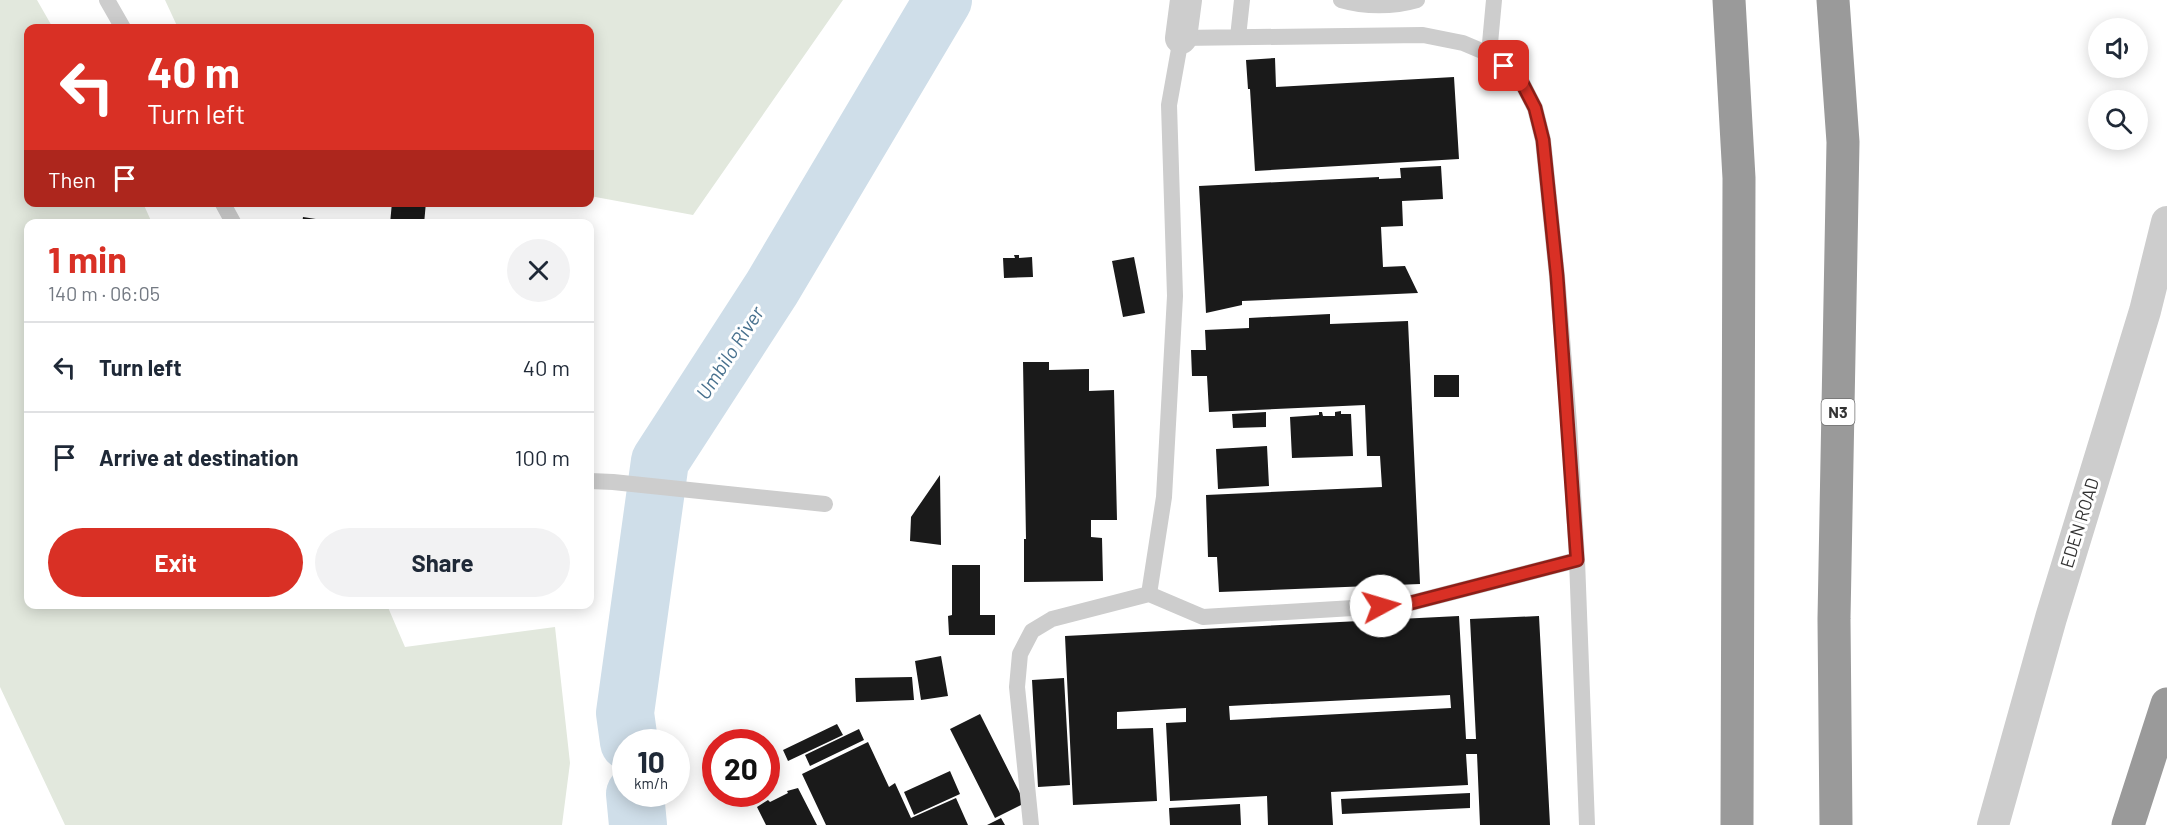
<!DOCTYPE html>
<html lang="en">
<head>
<meta charset="utf-8">
<style>
  :root { --surface:#fff; --page:#f2f2f3; --text:#1f2937; --muted:#747a83; --line:#e0e1e3; --accent:#d93025 }
  body { margin:0; font-family:Barlow,sans-serif; background:var(--page); color:var(--text); height:100vh; display:flex; flex-direction:column; font-size:22px; white-space:nowrap }
  * { box-sizing:border-box; margin:0 }
  p { font-size:20px; color:var(--muted) }
  .icon { flex:none; width:33px; height:33px; fill:none; stroke:currentColor; stroke-width:2; stroke-linecap:round; stroke-linejoin:round }
  .map { position:relative; flex:1; overflow:hidden }
  .panel { position:absolute; left:24px; top:219px; width:570px; height:390px; display:flex; flex-direction:column; background:var(--surface); border-radius:12px; box-shadow:0 3px 15px #0003 }
  .panel>* { flex:none }
  .guide { position:absolute; left:24px; top:24px; width:570px; height:183px; border-radius:12px; box-shadow:0 3px 15px #0003; background:#d93025; color:#fff; overflow:hidden }
  .controls { position:absolute; left:2088px; top:18px; display:grid; gap:12px }
  .controls a { display:grid; place-items:center; width:60px; height:60px; border-radius:50%; background:var(--surface); box-shadow:0 3px 15px #0003; font-size:30px }
  .speed { position:absolute; left:612px; top:729px; display:flex; gap:12px; font-size:30px; font-weight:700; text-align:center }
  .speed>* { display:grid; place-content:center; width:78px; height:78px; border-radius:50%; background:var(--surface); box-shadow:0 3px 15px #0003; line-height:1 }
  .speed small { font-size:15px; font-weight:400 }
  .speed .limit { border:9px solid #d22; background:#fff; color:#111 }
  .pin { position:absolute; display:grid; place-items:center; width:51px; height:51px; color:#fff; margin:-26px; border-radius:12px; box-shadow:0 3px 9px #0006 }
  .me { position:absolute; width:66px; margin:-33px; rotate:84deg; stroke-linejoin:round; filter:drop-shadow(0 0 4px #0008) }
  .turn { display:flex; align-items:center; gap:21px; height:126px; padding:0 24px; font-size:27px }
  .turn .icon { width:78px; height:78px; stroke-width:2.5 }
  .turn b { display:block; font-size:42px; line-height:51px }
  .then { display:flex; align-items:center; height:57px; padding:0 24px; background:#0003; gap:12px; font-size:22px }
  .round { display:grid; place-items:center; flex:none; width:63px; height:63px; border-radius:32px; background:var(--page) }
  .headline { display:flex; align-items:center; justify-content:space-between; height:102px; padding:0 24px }
  h1 { font-size:36px; font-weight:700; line-height:45px; color:var(--accent) }
  .primary-button { display:flex; gap:12px; margin-top:auto; padding:12px 24px }
  .primary-button a { flex:1; height:69px; border-radius:36px; background:var(--accent); color:#fff; font-size:24px; font-weight:700; line-height:69px; text-align:center }
  .primary-button a+a { background:var(--page); color:var(--text) }
  ul { padding:0; list-style:none }
  li { display:flex; align-items:center; gap:18px; height:90px; padding:0 24px; border-top:2px solid var(--line) }
  li div { flex:1 }
  li b { display:block; font-size:22px }
  li em { font-style:normal }
  .map>svg:first-child { display:block }
  .green { fill:#e2e8dd }
  .lines { fill:none; stroke-linecap:round; stroke-linejoin:round }
  .river { stroke:#cfdee9; stroke-width:58 }
  .building { fill:#1a1a1a; fill-rule:evenodd }
  .service { stroke:#cdcdcd; stroke-width:16 }
  .minor { stroke:#cdcdcd; stroke-width:32 }
  .motorway { stroke:#9a9a9a; stroke-width:33 }
  .route-casing { stroke:#8d1f18; stroke-width:15 }
  .route { stroke:#d93025; stroke-width:10 }
  .labels { text-anchor:middle; stroke-width:6; stroke-linejoin:round; paint-order:stroke }
  .shield { fill:#fff; stroke:#707070; stroke-width:1.5 }
  .shield-label { font-size:16px; font-weight:bold; fill:#333 }
  .street-label { font-size:18px; fill:#333; stroke:#fff }
  .water-label { font-size:20px; font-style:italic; fill:#48718e; stroke:#fff }
</style>
</head>
<body>
<div class="map">
<svg width="2167" height="825" viewBox="0 0 2167 825">
  <rect width="100%" height="100%" fill="#fff"/>
  <!-- green -->
  <path class="green" d="M0,0H37L53,28H28V202L143,203L152,223L28,224V604L387,605L405,647L555,627L570,763L562,825H65L0,687Z
    M165,0H843L693,215L590,196V28H178Z"/>
  <g class="lines">
    <!-- river -->
    <path class="river" d="M629,742L625,713L660,461L772,288L943,0
      M635,794L638,825"/>
  </g>
  <!-- building -->
  <path class="building" d="M1275,58L1276,87L1454,77L1459,159L1255,171L1250,89H1248L1246,60Z
    M1441,166L1443,199L1402,201L1403,226L1381,227L1383,267L1405,266L1418,293L1242,301V305L1206,313L1199,186L1379,177V179L1401,178L1400,168Z
    M392,202H426L424,224H390Z
    M303,217L335,222L334,224H302Z
    M1014,255H1019V258L1032,257L1033,277L1004,278L1003,258H1015Z
    M1134,257L1145,313L1123,317L1112,261Z
    M1330,314V324L1408,321L1420,584L1219,592L1217,557H1208L1206,495L1382,487L1380,456H1367L1365,405L1209,412L1207,376H1192L1191,350H1206L1205,330L1249,328V318Z
    M1023,362H1049V370L1089,369V391L1114,390L1117,520H1091V537L1102,538L1103,581L1024,582V539H1026Z
    M1434,375H1459V397H1434Z
    M1341,411V414H1351L1353,456L1292,458L1290,417L1319,415V412H1322L1323,416H1335V412Z
    M1266,412V427L1233,428L1232,414Z
    M1267,446L1269,486L1218,489L1216,449Z
    M940,475L941,545L910,541L911,517Z
    M952,565H980V615H995V635H949L948,616L952,615Z
    M1459,616L1466,739H1476L1470,619L1539,616L1550,825H1480L1477,754H1466L1468,785L1331,792L1333,825H1268L1267,796L1170,801L1166,723L1186,722V708L1117,712V729L1153,728L1157,801L1073,805L1065,636ZM1450,695L1451,708L1230,720L1229,706Z
    M941,656L948,696L921,700L915,661Z
    M912,677L914,700L856,702L855,678Z
    M1064,678L1070,785L1038,787L1032,680Z
    M980,714L1025,803L995,818L950,729Z
    M837,724L843,735L788,761L783,750Z
    M859,729L864,740L810,766L805,755Z
    M868,742L889,787L895,783L911,818L956,798L968,825H826L802,774Z
    M950,771L960,794L914,815L904,792Z
    M798,788L817,825H766L757,807L768,800L770,802L788,793L787,791Z
    M1470,793V808L1342,814L1341,799Z
    M1240,804L1241,825H1170L1169,808Z
    M1001,818L1005,825H987Z"/>
  <g class="lines">
    <!-- service -->
    <path class="service" d="M107,0L123,28
      M1341,0C1365,7 1393,7 1417,0
      M1238,37L1242,0
      M1489,54L1494,0
      M222,202L234,224
      M590,481L613,482L825,504
      M1149,594L1203,617L1403,605L1577,560
      M1031,825L1017,687L1020,654L1032,631L1052,619L1149,594L1164,497L1175,296L1169,105L1181,38L1423,35L1463,43L1489,54L1520,79L1535,108L1543,140L1557,276L1569,424L1577,560L1587,825"/>
    <!-- minor -->
    <path class="minor" d="M1181,38L1186,0
      M1993,825L2051,618L2145,311L2167,222"/>
    <!-- motorway -->
    <path class="motorway" d="M1729,0L1739,178L1737,825
      M1833,0L1843,142L1834,619L1836,825
      M2128,825L2167,704"/>
  </g>
  <g class="lines">
    <defs>
      <path id="route" d="M1381,606L1403,605L1577,560L1557,276L1543,140L1535,108L1520,79L1504,66"/>
    </defs>
    <!-- route casing -->
    <use href="#route" class="route-casing"/>
    <!-- route -->
    <use href="#route" class="route"/>
  </g>
  <g class="labels">
    <!-- shield labels -->
    <rect class="shield" x="1821.5" y="399" width="33" height="26" rx="4.5"/>
    <g class="shield-label">
      <text x="1838" y="418">N3</text>
    </g>
    <!-- street labels -->
    <g class="street-label">
      <text transform="translate(2080 523) rotate(-73)" y="6">EDEN ROAD</text>
    </g>
    <!-- water labels -->
    <g class="water-label">
      <text transform="translate(730 353) rotate(-57)" y="7">Umbilo River</text>
    </g>
  </g>
</svg>
<div class="controls">
<a><svg class="icon" aria-label="sound" viewBox="0 0 24 24"><path d="M4 9h4l5-4v14l-5-4H4zM17 9q2 3 0 6"/></svg></a>
<a><svg class="icon" aria-label="search" viewBox="0 0 24 24"><circle cx="10" cy="10" r="6"/><path d="M15 15l6 6"/></svg></a>
</div>
<div class="speed"><div>10<small>km/h</small></div><div class="limit">20</div></div>
<div class="pin" style="left:1504px;top:66px;background:#d93025"><svg class="icon" aria-label="arrive" viewBox="0 0 24 24"><path d="M6 21V4h12l-3 4 3 4H6"/></svg></div>
<svg class="me" style="left:1381px;top:606px" viewBox="-20 -20 40 40"><circle r="19" fill="#fff"/><path d="M0-13L10 11 0 6-10 11z" fill="#d93025"/></svg>
<div class="guide">
<div class="turn"><svg class="icon" aria-label="left" viewBox="0 0 24 24"><path d="M17 20v-9H6M10 6l-5 5 5 5"/></svg><div><b>40 m</b>Turn left</div></div>
<div class="then">Then<svg class="icon" aria-label="arrive" viewBox="0 0 24 24"><path d="M6 21V4h12l-3 4 3 4H6"/></svg></div>
</div>
<section class="panel">
<div class="headline"><div><h1>1 min</h1><p>140 m · 06:05</p></div><a class="round"><svg class="icon" aria-label="close" viewBox="0 0 24 24"><path d="M6 6l12 12M18 6L6 18"/></svg></a></div>
<ul>
<li><svg class="icon" aria-label="left" viewBox="0 0 24 24"><path d="M17 20v-9H6M10 6l-5 5 5 5"/></svg><div><b>Turn left</b></div><em>40 m</em></li>
<li><svg class="icon" aria-label="arrive" viewBox="0 0 24 24"><path d="M6 21V4h12l-3 4 3 4H6"/></svg><div><b>Arrive at destination</b></div><em>100 m</em></li>
</ul>
<div class="primary-button"><a>Exit</a><a>Share</a></div>
</section>
</div>
</body>
</html>
